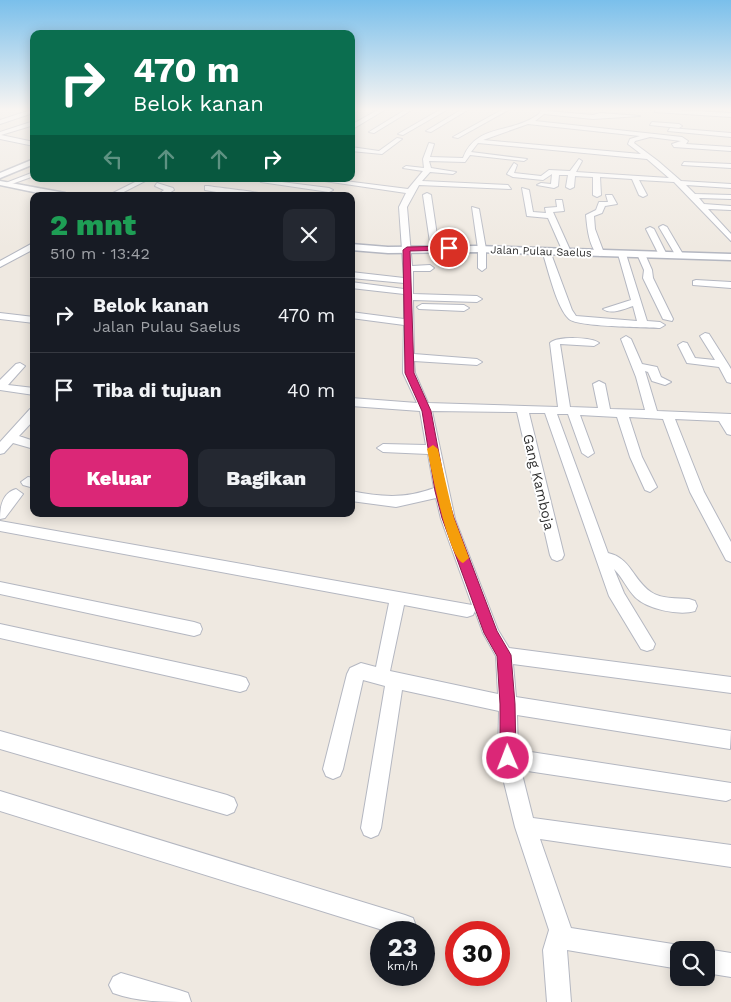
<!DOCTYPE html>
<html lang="id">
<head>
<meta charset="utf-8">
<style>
  :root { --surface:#171b24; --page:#242831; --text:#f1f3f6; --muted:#9ea1a6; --line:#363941; --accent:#db2777 }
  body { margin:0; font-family:"Work Sans",sans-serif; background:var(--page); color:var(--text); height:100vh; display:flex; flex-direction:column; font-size:19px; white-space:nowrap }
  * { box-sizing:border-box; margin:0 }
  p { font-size:16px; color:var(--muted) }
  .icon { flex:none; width:28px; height:28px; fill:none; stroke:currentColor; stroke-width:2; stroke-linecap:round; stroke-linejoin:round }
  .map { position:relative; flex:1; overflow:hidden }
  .side { position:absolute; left:30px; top:192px; width:325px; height:325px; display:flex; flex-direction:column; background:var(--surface); border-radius:10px; box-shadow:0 2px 12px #0003 }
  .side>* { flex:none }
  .banner { position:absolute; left:30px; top:30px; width:325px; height:152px; border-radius:10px; box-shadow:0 2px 12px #0003; background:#0b6e4f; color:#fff; overflow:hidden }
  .tools { position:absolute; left:670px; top:941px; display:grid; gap:10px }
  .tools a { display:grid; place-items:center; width:45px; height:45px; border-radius:10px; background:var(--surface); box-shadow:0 2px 12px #0003; font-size:25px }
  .speed { position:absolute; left:370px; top:921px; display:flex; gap:10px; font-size:25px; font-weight:700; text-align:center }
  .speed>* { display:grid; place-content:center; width:65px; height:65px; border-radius:50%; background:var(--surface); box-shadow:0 2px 12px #0003; line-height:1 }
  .speed small { font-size:12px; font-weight:400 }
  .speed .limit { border:8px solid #d22; background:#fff; color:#111 }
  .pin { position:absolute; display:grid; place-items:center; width:42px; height:42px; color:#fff; margin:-21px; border:2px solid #fff; border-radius:50%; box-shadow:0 1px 5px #0007 }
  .me { position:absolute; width:55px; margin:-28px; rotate:359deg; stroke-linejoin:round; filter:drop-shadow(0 0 4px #0008) }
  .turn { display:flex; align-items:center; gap:18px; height:105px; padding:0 20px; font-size:22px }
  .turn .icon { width:65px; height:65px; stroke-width:2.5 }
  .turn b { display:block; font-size:35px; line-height:42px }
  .lanes { display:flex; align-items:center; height:48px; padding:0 20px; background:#0003; justify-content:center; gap:25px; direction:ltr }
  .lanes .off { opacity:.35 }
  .round { display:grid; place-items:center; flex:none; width:52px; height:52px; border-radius:10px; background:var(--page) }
  .overview { display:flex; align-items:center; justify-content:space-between; height:85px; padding:0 20px }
  h1 { font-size:30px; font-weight:800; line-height:38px; color:#1e9e55 }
  .primary-button { display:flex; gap:10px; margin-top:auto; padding:10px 20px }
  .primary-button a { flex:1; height:58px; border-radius:10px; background:var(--accent); color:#fff; font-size:20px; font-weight:800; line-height:58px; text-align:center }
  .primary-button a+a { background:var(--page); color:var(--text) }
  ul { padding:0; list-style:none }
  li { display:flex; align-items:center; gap:15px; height:75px; padding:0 20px; border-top:1px solid var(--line) }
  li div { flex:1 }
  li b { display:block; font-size:19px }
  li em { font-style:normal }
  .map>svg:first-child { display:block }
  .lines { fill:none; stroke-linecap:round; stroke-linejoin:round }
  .minor-casing { stroke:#b4b7c1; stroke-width:2 }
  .tertiary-casing { stroke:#b4b7c1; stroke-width:3 }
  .minor { fill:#fff; fill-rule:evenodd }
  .tertiary { fill:#fff; fill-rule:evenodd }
  .route { fill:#db2777; stroke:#8e194d }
  .slow { fill:#f59e0b }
  .labels { text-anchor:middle; stroke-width:4; stroke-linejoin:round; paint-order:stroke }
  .far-street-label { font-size:11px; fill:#2e2e2e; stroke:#fff }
  .street-label { font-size:14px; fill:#2e2e2e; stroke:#fff }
</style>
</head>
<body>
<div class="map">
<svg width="731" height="1002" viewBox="0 0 731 1002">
  <rect width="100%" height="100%" fill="#efe9e1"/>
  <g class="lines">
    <defs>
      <path id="minor" d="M355,108H362L351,115V110Z
        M381,108H388L351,130V125Z
        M408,108H415L374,133L369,132Z
        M443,108H450L403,135L398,134Z
        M464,108H471L431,132L426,131Z
        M505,108H512L458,138L453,137Z
        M543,108H549L547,111L593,115L600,113L640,116L593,119L544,114L535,121L682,137L688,141L686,144L731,147V151L674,147L672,144L681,141L650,137L635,141L634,143L658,161L681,181L731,184V188L686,185L695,194L731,195V199L699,198L704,204L731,206V210L708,209L731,234V241L674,182L639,180L647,195L643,197L639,195L632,179L600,177L601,195L597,197L593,195V177L575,176L574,187L570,189L566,187L568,175H559L558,186L554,188L537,185L541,183L551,184L552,174L543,180L513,177L507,174L514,163L517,165L514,173L541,176L549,170L570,171L579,159L582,161L576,172L669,178L647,159L478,143L471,152L527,159L524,161L470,155L465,162L429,161L431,168L456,172L453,174L430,172L422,181L508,185L511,189L419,185L407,207L412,266L430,265L434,268L430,271H413V294L477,296L482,299L477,302L413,300L414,354L477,359L482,362L477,365L414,361L415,373L428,403L558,407L550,343C557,336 592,337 599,343L594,346L560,344L570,407L598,408L593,384L599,381L605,384L610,409L645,410L636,377L621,339L626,336L631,339L642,364L657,367L661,377L671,382L665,385L652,381L648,372L645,371L657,411L731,414V435L727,434L719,421L675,419L704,492L731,542V562L726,560L690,492L663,419L629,417L642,457L657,487L650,492L645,490L630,457L617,417L580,415L594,453L588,457L582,453L568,414H557L608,553C631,558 633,580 651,592C661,599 677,598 689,599L695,601L697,606L695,611C679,616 647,609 635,597C627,589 623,578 614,569L624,593L655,644L653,649L647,651L641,649L609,596L545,413H529L564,555L562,559L557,561L552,559L550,555L517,412L432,411L455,519L498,630L509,648L731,677V693L513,664L516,697L731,731L730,749L517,715L518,750L731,783V799L726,801L521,770L533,818L731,845V867L540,839L571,928L679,945L688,950H679V969L567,950L571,1002H547L543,950L549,930L515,827L498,758L499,711L402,690L381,828L378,835L371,838L364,835L361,828L385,686L363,680L343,769L340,776L333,779L326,776L323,769L347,674L350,668L361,663L376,667L389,603L0,531V521L472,605L441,519L436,498L396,507L351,501V491C380,497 406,499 434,488L428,454L383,452L377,448L383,444L426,445L420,411L351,406V398L417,403L403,373L404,325L351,318V312L404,319V294L351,288V282L404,289V283L351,278V272L404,278L399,207L406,193L311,179H329L408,189L423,171L403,168L406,166L424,168L423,159L429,143L434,144L430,157L463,158C476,124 509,134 536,116C540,114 540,111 543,108ZM528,124L640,136L630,139L628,144L641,154L483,140ZM404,605L467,617L473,615L475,611L483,633L496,656L498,694L390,671Z
        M657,109L731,113V117L655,112Z
        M31,110L33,113L0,124V120Z
        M34,121V125L1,135L34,142V146L0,139V132Z
        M652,122L679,124L682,126L679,128L650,125Z
        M670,128L731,133V137L668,131Z
        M397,138L402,139L382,154L351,151V147L379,151Z
        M684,162L731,164V168L682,165Z
        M34,172V176L9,185L3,184Z
        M141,179H149L116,196H107Z
        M258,179L329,188L333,190L329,192L261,182Z
        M157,183L173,188L174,190L164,196H156L164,190L155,186Z
        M208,186C219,188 263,192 269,196H240L205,190V186Z
        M522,188L529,190L533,212L546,213L545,208L557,207L556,200H562L564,211L553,212L571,252L570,254L563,252L548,218L527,216Z
        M427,193L431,195L439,249L435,252L431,249L423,195Z
        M606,195H612L617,204L605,206L602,213L594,216L595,229L604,253L600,256C589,250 587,226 586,215L596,210L599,202H608Z
        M472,207L479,209L486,249V268L482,271L478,268V249Z
        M663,225L667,227L684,256L683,258L676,256L659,227Z
        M650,227L654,229L667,255L666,257L659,255L646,229Z
        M31,244H34V249L0,267V261Z
        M546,248L550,251L572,310L576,316L637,321L633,306C624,309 611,315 603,309L631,300L618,254L622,251L626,254L647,321L660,322L665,325L660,328C644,327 578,327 569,319C556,307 548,268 542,251Z
        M638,252L645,254L652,270L653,278L673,319L672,321L663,319L643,278L644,270L637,254Z
        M696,280L731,282V288L693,285V281Z
        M422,304L464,305L469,308L464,311L419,309L417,307Z
        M0,313L34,317V323L0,319Z
        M705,333L709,334L728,364L731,369V383L727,382L719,367L687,363L678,345L683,342L687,343L695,358L715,360L700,336Z
        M20,363L25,366L8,385L34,388V395L0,390V380L16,364Z
        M34,408V420L19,436L34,441V449L13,443L4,453L0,454V442L30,409Z
        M28,477L34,478V488L23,485L21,482Z
        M16,489L23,494L5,518L0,519C0,507 2,493 16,489Z
        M0,582L194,622L200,624L202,629L200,634L194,636L0,594Z
        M0,624L240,676L246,678L249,684L246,690L240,692L0,638Z
        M0,731L227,795L234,798L237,805L234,812L227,815L0,749Z
        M0,791L405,915L413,918L416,926L414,932H389L0,811Z
        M706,949L731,953V977L706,973V950H704Z
        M121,973L179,990L188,993L191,1002C164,1002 138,1002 113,993L109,985L113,977Z"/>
      <path id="tertiary" d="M34,159V164L0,178V173Z
        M0,181L65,193L69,196H53L0,185Z
        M351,244L388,247L476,246L731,254V260L476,252L388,253L351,250Z"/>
    </defs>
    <!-- minor casing -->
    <use href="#minor" class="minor-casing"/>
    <!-- tertiary casing -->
    <use href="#tertiary" class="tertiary-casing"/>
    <!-- minor -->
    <use href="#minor" class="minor"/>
    <!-- tertiary -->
    <use href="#tertiary" class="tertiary"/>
  </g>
  <!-- sky -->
  <linearGradient id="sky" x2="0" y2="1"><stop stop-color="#7abfeb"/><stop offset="0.44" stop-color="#f8f5f2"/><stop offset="1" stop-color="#f8f5f2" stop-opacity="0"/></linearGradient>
  <rect width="731" height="248" fill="url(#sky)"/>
  <!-- route -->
  <path class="route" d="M449,246L452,250L410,251L414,373L431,411L446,491L454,518L497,631L511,655L515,704L516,758L514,764L508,766L503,764L500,758V704L497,656L484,633L442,518L435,491L422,411L405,373L403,250L407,247Z"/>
  <!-- slow -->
  <path class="slow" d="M433,445L438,449L454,518L469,558L463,563C448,558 431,467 427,449Z"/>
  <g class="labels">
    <!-- far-street labels -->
    <g class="far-street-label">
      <text transform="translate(541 251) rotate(2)" y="4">Jalan Pulau Saelus</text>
    </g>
    <!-- street labels -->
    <g class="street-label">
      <text transform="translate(539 482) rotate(77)" y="5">Gang Kamboja</text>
    </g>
  </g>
</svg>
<div class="tools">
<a><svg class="icon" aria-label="search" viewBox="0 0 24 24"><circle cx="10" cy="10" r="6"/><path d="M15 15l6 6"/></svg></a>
</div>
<div class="speed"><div>23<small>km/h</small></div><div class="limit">30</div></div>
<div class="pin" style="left:449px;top:248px;background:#d93025"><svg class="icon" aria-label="arrive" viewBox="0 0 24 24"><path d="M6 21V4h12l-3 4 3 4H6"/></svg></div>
<svg class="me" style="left:508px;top:758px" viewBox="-20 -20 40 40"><circle r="17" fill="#db2777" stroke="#fff" stroke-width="3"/><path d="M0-11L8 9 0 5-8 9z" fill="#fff"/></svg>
<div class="banner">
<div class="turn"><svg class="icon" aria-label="right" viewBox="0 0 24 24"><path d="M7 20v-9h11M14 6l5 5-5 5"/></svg><div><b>470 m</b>Belok kanan</div></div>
<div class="lanes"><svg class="icon off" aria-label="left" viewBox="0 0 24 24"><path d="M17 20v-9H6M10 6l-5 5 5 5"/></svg><svg class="icon off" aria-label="ahead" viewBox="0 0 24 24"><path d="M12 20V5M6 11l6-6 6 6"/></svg><svg class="icon off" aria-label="ahead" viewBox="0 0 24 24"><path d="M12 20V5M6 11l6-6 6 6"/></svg><svg class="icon" aria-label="right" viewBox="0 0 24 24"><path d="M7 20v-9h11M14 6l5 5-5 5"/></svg></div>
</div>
<section class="side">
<div class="overview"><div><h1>2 mnt</h1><p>510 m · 13:42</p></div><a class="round"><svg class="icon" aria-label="close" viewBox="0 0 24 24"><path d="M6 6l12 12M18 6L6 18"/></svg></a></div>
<ul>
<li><svg class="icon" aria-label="right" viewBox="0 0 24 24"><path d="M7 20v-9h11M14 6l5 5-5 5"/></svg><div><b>Belok kanan</b><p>Jalan Pulau Saelus</p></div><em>470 m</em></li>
<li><svg class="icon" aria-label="arrive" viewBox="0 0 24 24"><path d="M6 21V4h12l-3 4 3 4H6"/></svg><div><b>Tiba di tujuan</b></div><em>40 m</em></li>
</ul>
<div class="primary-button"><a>Keluar</a><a>Bagikan</a></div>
</section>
</div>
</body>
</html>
